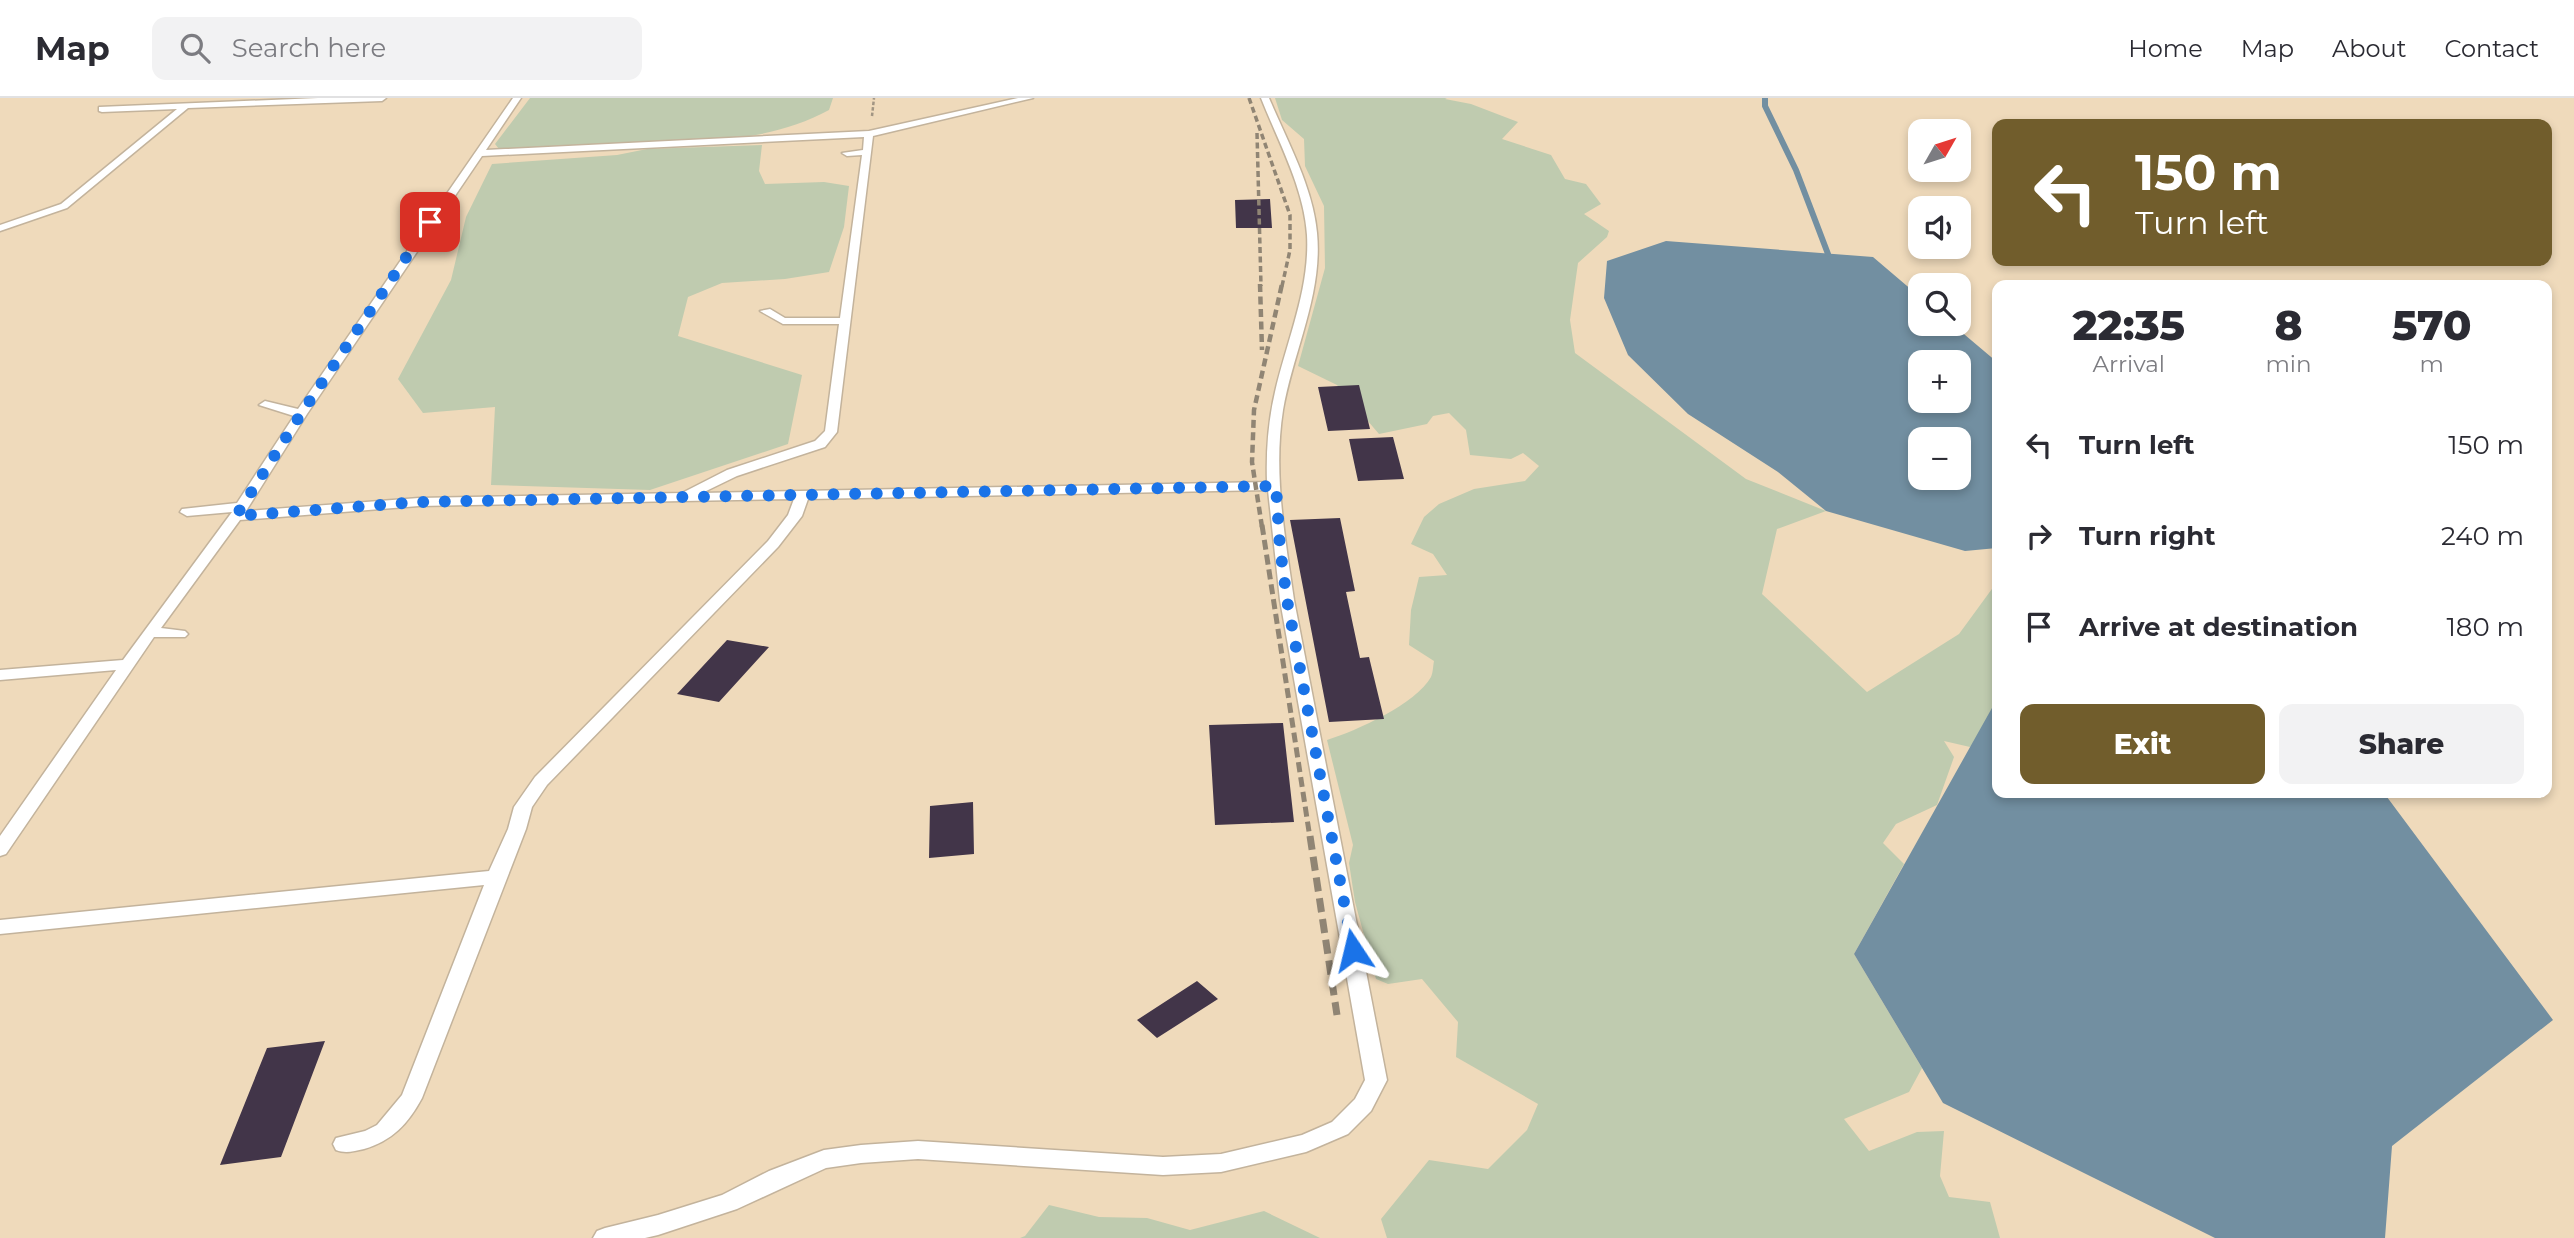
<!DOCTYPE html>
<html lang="en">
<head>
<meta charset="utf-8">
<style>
  :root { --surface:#fff; --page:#f2f2f3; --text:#2b2b33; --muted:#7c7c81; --line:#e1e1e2; --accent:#715d2c }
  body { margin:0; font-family:Montserrat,sans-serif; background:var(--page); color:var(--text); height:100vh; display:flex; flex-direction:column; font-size:26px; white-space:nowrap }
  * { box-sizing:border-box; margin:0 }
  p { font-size:23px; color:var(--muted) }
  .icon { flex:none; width:38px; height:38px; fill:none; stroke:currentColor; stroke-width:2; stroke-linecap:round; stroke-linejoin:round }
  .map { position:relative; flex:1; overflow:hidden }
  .drawer { position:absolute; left:1992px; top:182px; width:560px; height:518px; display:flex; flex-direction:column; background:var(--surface); border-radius:14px; box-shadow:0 4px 10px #0003 }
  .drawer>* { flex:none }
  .top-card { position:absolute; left:1992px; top:21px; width:560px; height:147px; border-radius:14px; box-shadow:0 4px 10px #0003; background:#715d2c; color:#fff; overflow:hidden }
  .needle { width:46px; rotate:51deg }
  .controls { position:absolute; left:1908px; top:21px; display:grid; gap:14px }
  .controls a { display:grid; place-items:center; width:63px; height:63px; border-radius:14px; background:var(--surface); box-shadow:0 4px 10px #0003; font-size:35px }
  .pin { position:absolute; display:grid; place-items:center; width:60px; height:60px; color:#fff; margin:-30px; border-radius:14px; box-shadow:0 4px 10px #0006 }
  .me { position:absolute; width:77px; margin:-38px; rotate:350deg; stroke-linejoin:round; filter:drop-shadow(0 0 5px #0008) }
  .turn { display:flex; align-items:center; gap:24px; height:147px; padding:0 28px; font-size:32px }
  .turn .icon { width:91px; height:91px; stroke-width:2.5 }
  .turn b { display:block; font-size:49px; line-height:60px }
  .eta { display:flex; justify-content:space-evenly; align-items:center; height:119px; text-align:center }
  .eta b { font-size:42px; font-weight:800; line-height:49px }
  .cta { display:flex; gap:14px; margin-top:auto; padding:14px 28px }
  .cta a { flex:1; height:80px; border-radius:14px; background:var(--accent); color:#fff; font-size:28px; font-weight:800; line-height:80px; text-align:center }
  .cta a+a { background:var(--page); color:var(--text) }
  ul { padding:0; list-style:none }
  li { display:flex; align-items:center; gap:21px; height:91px; padding:0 28px }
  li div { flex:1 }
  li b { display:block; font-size:26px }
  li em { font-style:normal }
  header { display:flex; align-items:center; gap:42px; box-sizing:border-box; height:98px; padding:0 35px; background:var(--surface); border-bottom:2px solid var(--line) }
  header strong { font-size:33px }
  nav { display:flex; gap:38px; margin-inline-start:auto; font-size:24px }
  .search { width:490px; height:63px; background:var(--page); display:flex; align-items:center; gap:18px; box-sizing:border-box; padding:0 24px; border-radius:14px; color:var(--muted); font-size:26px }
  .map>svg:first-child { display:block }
  .built { fill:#efdabb; fill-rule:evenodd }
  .green { fill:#bfcbaf }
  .water { fill:#728fa1; fill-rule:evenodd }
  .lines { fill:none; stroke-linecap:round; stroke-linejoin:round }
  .stream { stroke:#728fa1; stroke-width:6 }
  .building { fill:#423549 }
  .service-casing { stroke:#c3b39c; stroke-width:3 }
  .path { stroke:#a19583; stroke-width:2.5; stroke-dasharray:3.5 2; stroke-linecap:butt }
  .service { fill:#fff; fill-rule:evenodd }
  .rail-far3 { stroke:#908574; stroke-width:3.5; stroke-dasharray:6 3.5; stroke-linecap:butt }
  .rail-far2 { stroke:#908574; stroke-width:4.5; stroke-dasharray:8 4.5; stroke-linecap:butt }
  .rail-far1 { stroke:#908574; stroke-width:5; stroke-dasharray:10 5; stroke-linecap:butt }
  .rail { stroke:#908574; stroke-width:7; stroke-dasharray:14 7; stroke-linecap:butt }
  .route { stroke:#1a73e8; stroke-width:12; stroke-dasharray:0 21.6 }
</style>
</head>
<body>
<header>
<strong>Map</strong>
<div class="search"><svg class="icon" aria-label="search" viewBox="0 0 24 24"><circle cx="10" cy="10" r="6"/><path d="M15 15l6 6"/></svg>Search here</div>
<nav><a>Home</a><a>Map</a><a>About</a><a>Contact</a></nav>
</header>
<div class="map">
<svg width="2574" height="1140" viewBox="0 0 2574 1140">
  <rect width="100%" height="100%" fill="#f5e5cc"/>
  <!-- built -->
  <path class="built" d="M0,0H2574V1140H0ZM1997,26H2546V163H1997ZM1920,33H1958V72H1920ZM1920,110H1958V149H1920ZM1920,187H1958V226H1920ZM1997,187H2546V695H1997ZM1920,264H1958V303H1920ZM1920,341H1958V380H1920Z"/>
  <!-- green -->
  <path class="green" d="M530,0H833L829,12C765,47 683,45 610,48C573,49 536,52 499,51L495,46Z
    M1275,0H1447L1445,1L1471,6L1518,24L1502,41L1551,57L1565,81L1586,86L1601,106L1584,116L1609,133L1607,139L1578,165L1570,222L1575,255L1746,381L1826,413L1777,431L1762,496L1867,594L1959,536L1997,484V628L1970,649L1944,643L1954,659L1937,707L1896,726L1883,745L1904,766L1854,856L1922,970L1909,994L1844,1021L1869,1053L1917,1034L1944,1033L1940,1078L1949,1099L1990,1104L2000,1140H1387L1381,1121L1429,1062L1488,1071L1527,1032L1538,1006L1456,959L1458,924L1422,881L1388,886L1376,881L1355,804L1349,765L1353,747L1327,642C1356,633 1416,606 1431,579C1433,575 1433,568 1434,563L1409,547L1411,512L1419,479L1447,477L1433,456L1411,446L1424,419L1439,406L1474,391L1525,383L1539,368L1523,355L1511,361L1470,357L1466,332L1449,315L1433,318L1427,326L1379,336L1337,287L1298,268L1325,170L1324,108L1305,68L1304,41L1282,22Z
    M762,47L759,73L765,86L824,84L849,88L844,129L829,174L785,181L722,185L688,199L678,238L802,277L788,346L650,392L491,387L495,309L423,315L398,281L451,182L466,119L492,66L617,57L647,51Z
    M1049,1107L1099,1119L1147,1120L1190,1132L1264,1113L1320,1140H1020L1025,1138Z"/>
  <!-- water -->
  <path class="water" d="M1666,143L1873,159L1920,199V226H1952L1997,264V450L1965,453L1826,413L1778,374L1688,316L1628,257L1604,200L1607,163ZM1920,264H1958V303H1920ZM1920,341H1958V380H1920Z
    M1997,601V695H2384L2553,922L2392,1048L2385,1140H2215L1943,1005L1854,856Z"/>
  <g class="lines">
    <!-- stream -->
    <path class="stream" d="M1765,0V8L1796,72L1828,156"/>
  </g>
  <!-- building -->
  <path class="building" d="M1270,101L1272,130H1236L1235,102Z
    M1359,287L1370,331L1328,333L1318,289Z
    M1393,339L1404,381L1358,383L1349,341Z
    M1340,420L1355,493L1346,494L1360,560L1369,559L1384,621L1329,624L1290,422Z
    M727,542L769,549L719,604L677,596Z
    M1283,625L1294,724L1215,727L1209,627Z
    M973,704L974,756L929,760L930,708Z
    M1197,883L1218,901L1157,940L1137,922Z
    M325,943L281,1059L220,1067L267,950Z"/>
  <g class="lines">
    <defs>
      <path id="service" d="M318,0H386L382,3L188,10L67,110L0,133V127L61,106L177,11L102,14L99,13V9Z
        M513,0H521L486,52L869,33L1018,0H1033L873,38L837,334L825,349L737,378L702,395L1267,384C1266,353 1268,324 1275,294C1287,242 1310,191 1307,137C1304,90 1278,43 1261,0H1269C1287,43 1313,89 1317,135C1323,196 1293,254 1283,312C1273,375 1285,439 1294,502L1387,982L1371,1013L1348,1036L1306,1054L1221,1074L1163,1077L918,1061L861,1065L826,1070L737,1111L658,1137L645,1140H593L597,1133L605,1130L658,1117L722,1097L769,1073L824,1052L861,1047L918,1043L1163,1059L1221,1056L1302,1037L1332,1024L1355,1001L1365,982L1280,502L1268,392L808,401L802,418L778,449L547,687L532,709L526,731L422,1000C408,1026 392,1043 364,1051C354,1053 346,1056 336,1052L333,1046L336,1040L365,1033L377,1027L402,997L484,787L0,836V822L489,773L508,731L514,709L535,679L768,443L788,417L794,401L419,408L240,422L161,530L185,533L188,536L185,539H154L6,756L0,758V738L116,572L0,582V572L123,562L232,414L187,418L180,414L182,411L237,405L294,318L259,307L265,303L298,311ZM864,39L863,52L842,55L847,58L862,57L840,220H785L770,211L760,213L783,226H839L825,333L815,343L727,372L682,395L419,400L246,413L307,316L482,58Z"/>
    </defs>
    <!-- service casing -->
    <use href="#service" class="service-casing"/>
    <!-- path -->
    <path class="path" d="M872,18L874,0"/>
    <!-- service -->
    <use href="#service" class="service"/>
    <!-- rail-far3 -->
    <path class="rail-far3" d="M1249,0L1290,117V152L1282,188
      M1257,35L1261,188"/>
    <!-- rail-far2 -->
    <path class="rail-far2" d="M1260,186L1262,252
      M1262,429L1252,364L1254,312L1282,186"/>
    <!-- rail-far1 -->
    <path class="rail-far1" d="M1262,427L1310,740"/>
    <!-- rail -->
    <path class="rail" d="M1310,738L1337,917"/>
  </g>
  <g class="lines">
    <!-- route -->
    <path class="route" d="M430,124L301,316L236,418L419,404L1276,388L1280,450L1287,502L1353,852"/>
  </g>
</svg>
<div class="controls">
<a><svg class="needle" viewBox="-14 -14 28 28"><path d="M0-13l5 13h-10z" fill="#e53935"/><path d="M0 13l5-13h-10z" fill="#7c7c81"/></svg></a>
<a><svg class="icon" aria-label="sound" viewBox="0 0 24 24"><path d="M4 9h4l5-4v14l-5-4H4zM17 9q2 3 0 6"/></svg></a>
<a><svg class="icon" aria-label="search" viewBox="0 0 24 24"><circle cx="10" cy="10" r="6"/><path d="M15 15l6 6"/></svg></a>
<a>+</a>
<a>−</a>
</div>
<div class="pin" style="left:430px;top:124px;background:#d93025"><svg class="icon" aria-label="arrive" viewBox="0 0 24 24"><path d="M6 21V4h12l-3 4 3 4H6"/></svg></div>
<svg class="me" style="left:1353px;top:852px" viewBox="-20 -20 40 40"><path d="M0-17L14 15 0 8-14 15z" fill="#1a73e8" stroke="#fff" stroke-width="4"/></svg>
<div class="top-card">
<div class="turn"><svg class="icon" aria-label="left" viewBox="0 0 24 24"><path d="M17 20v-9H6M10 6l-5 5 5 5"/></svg><div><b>150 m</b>Turn left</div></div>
</div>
<section class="drawer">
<div class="eta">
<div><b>22:35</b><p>Arrival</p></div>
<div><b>8</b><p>min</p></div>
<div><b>570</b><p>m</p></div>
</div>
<ul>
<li><svg class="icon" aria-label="left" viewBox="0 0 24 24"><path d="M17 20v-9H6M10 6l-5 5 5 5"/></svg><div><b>Turn left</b></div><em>150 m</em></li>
<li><svg class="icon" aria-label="right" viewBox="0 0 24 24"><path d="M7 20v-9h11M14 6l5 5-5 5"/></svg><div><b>Turn right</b></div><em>240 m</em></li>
<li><svg class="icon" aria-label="arrive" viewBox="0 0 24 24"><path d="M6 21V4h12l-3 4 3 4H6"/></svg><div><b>Arrive at destination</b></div><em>180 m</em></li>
</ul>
<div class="cta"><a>Exit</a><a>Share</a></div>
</section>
</div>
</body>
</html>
